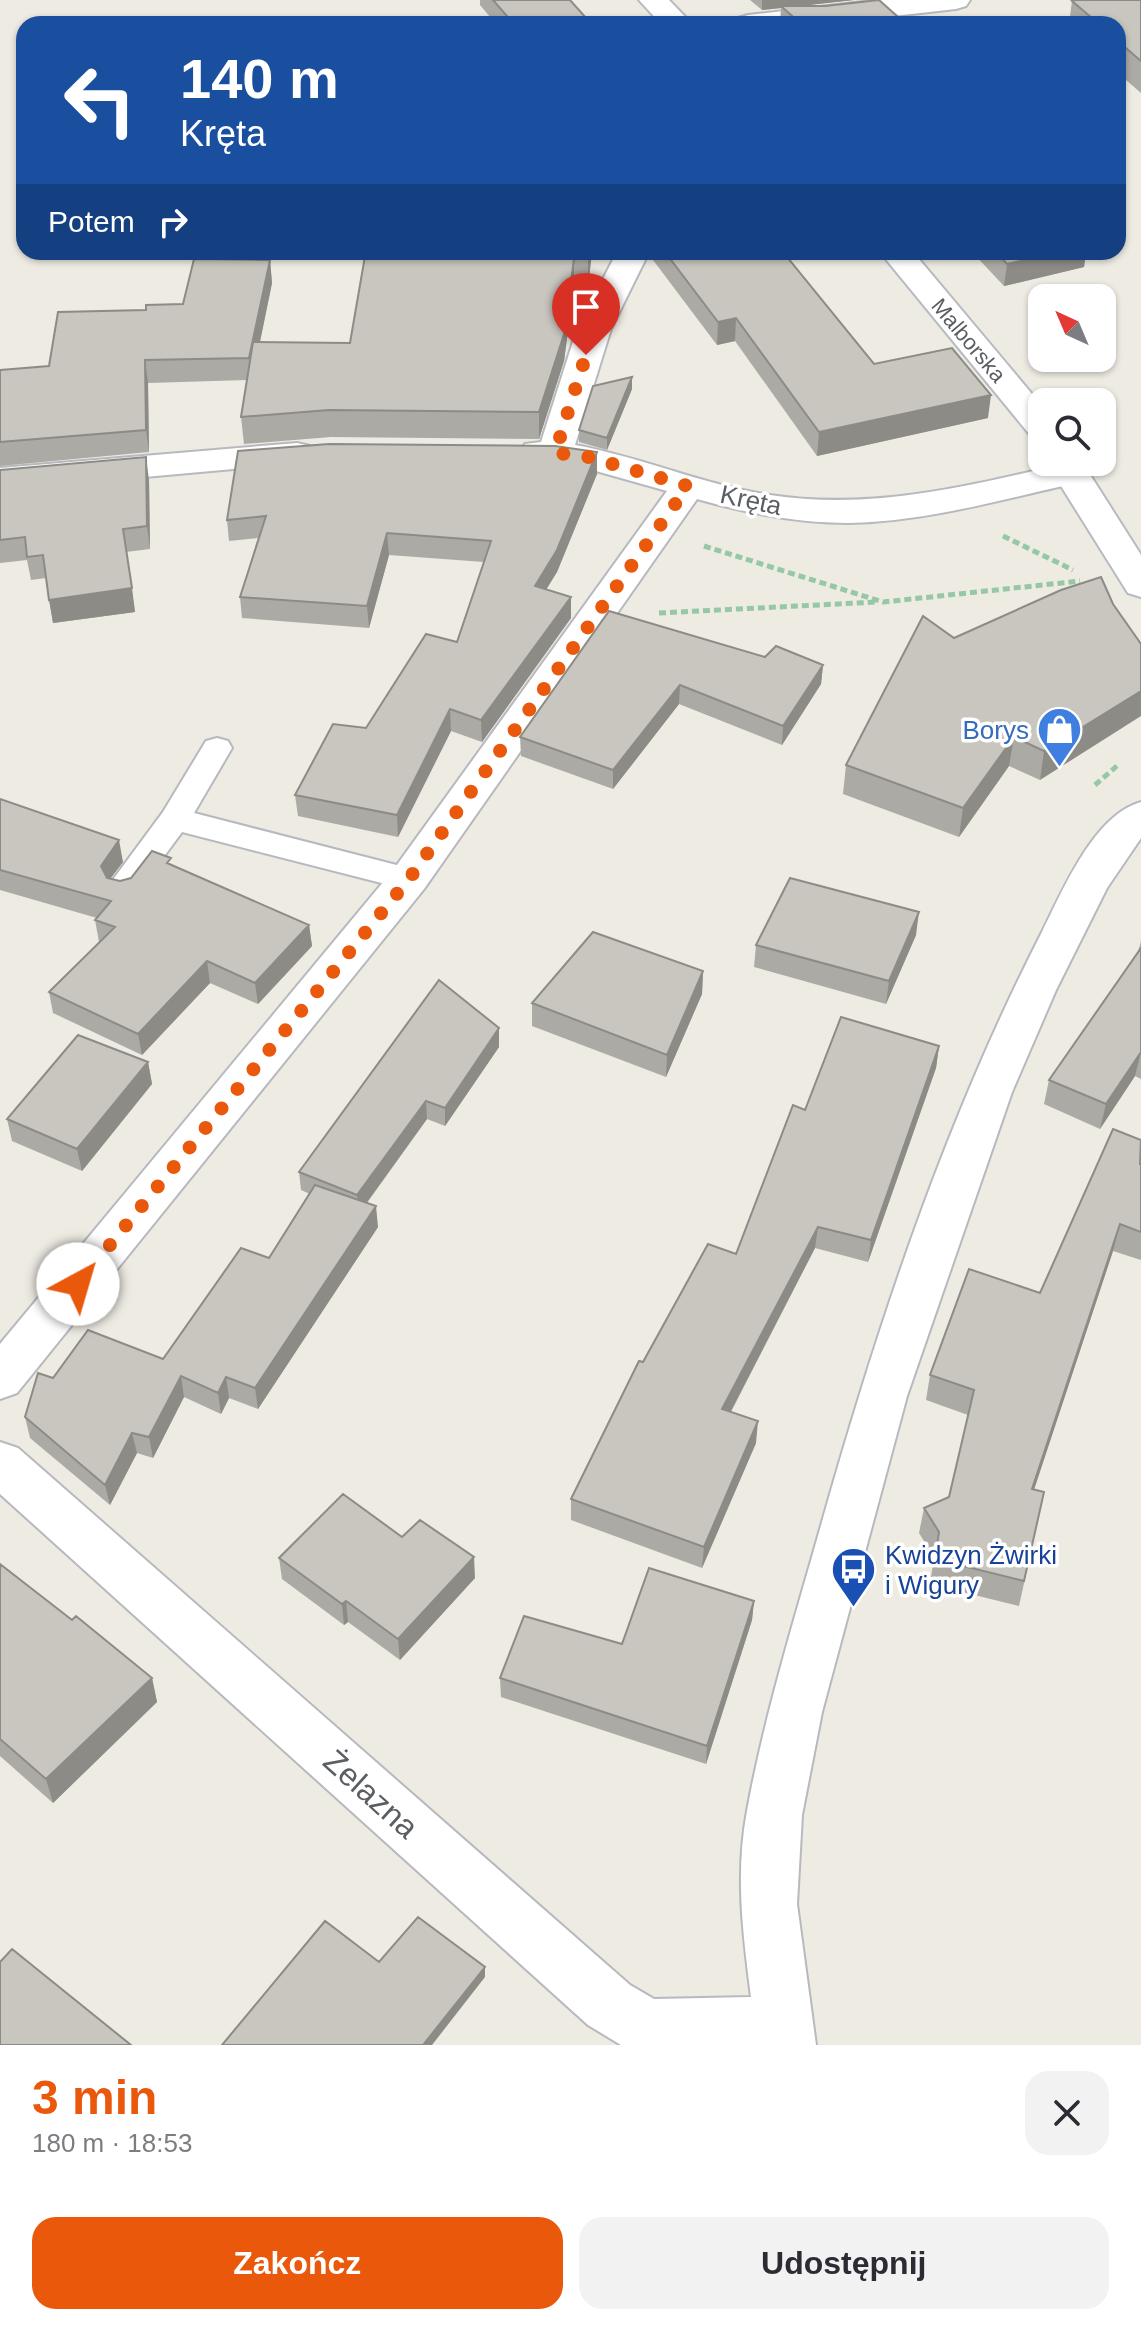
<!DOCTYPE html>
<html lang="pl">
<head>
<meta charset="utf-8">
<style>
  :root { --surface:#fff; --page:#f2f2f3; --text:#2b2b33; --muted:#7c7c81; --accent:#ea580c }
  body { margin:0; font-family:Helvetica,sans-serif; background:var(--page); color:var(--text); height:100vh; display:flex; flex-direction:column; font-size:30px; white-space:nowrap }
  * { box-sizing:border-box; margin:0 }
  p { font-size:26px; color:var(--muted) }
  .icon { flex:none; width:44px; height:44px; fill:none; stroke:currentColor; stroke-width:2; stroke-linecap:round; stroke-linejoin:round }
  .map { position:relative; height:2045px; overflow:hidden }
  .panel { display:flex; flex-direction:column; background:var(--surface); flex:1 }
  .panel>* { flex:none }
  .banner { position:absolute; left:16px; top:16px; width:1110px; height:244px; border-radius:24px; box-shadow:0 2px 6px #0004; background:#1a4fa0; color:#fff; overflow:hidden }
  .needle { width:52px; rotate:316deg }
  .tools { position:absolute; left:1028px; top:284px; display:grid; gap:16px }
  .tools a { display:grid; place-items:center; width:88px; height:88px; border-radius:16px; background:var(--surface); box-shadow:0 2px 6px #0004; font-size:40px }
  .pin { position:absolute; display:grid; place-items:center; width:68px; height:68px; color:#fff; margin:-82px -34px; border-radius:50% 50% 50% 0; rotate:-45deg; box-shadow:0 0 8px #0007 }
  .pin .icon { rotate:45deg }
  .me { position:absolute; width:88px; margin:-44px; rotate:39deg; stroke-linejoin:round; filter:drop-shadow(0 0 6px #0008) }
  .turn { display:flex; align-items:center; gap:28px; height:168px; padding:0 32px; font-size:36px }
  .turn .icon { width:104px; height:104px; stroke-width:2.5 }
  .turn b { display:block; font-size:56px; line-height:68px }
  .then { display:flex; align-items:center; height:76px; padding:0 32px; background:#0003; gap:16px; font-size:30px }
  .round { display:grid; place-items:center; flex:none; width:84px; height:84px; border-radius:24px; background:var(--page) }
  .head { display:flex; align-items:center; justify-content:space-between; height:136px; padding:0 32px }
  h1 { font-size:48px; font-weight:700; line-height:60px; color:var(--accent) }
  .cta { display:flex; gap:16px; margin-top:auto; padding:16px 32px }
  .cta a { flex:1; height:92px; border-radius:24px; background:var(--accent); color:#fff; font-size:32px; font-weight:700; line-height:92px; text-align:center }
  .cta a+a { background:var(--page); color:var(--text) }
  .map>svg:first-child { display:block }
  .lines { fill:none; stroke-linecap:round; stroke-linejoin:round }
  .lane-casing { stroke:#b7b9be; stroke-width:4 }
  .street-casing { stroke:#b7b9be; stroke-width:4 }
  .secondary-casing { stroke:#b7bbc1; stroke-width:4 }
  .path { stroke:#96c7a6; stroke-width:5; stroke-dasharray:7 4; stroke-linecap:butt }
  .lane { fill:#fff; fill-rule:evenodd }
  .street { fill:#fff; fill-rule:evenodd }
  .secondary { fill:#fff; fill-rule:evenodd }
  .wall { fill:#acaaa4 }
  .shaded-wall { fill:#8c8b86 }
  .building { fill:#c8c6bf; stroke:#8c8b86; stroke-width:2 }
  .route { stroke:#ea580c; stroke-width:14; stroke-dasharray:0 25.2 }
  .labels { text-anchor:middle; stroke-width:7; stroke-linejoin:round; paint-order:stroke }
  .far-street-label { font-size:22px; fill:#5a5e63; stroke:#fff }
  .street-label { font-size:26px; fill:#5a5e63; stroke:#fff }
  .shop-label { font-size:26px; fill:#366cbe; stroke:#fff; text-anchor:end }
  .transit-label { font-size:26px; fill:#164399; stroke:#fff; text-anchor:start }
  .near-street-label { font-size:32px; fill:#5a5e63; stroke:#fff }
</style>
</head>
<body>
<div class="map">
<svg width="1141" height="2045" viewBox="0 0 1141 2045">
  <rect width="100%" height="100%" fill="#edebe2"/>
  <g class="lines">
    <defs>
      <path id="lane" d="M217,738L228,741L232,748L194,813L420,871L425,879L420,887L409,890L182,832L134,897L123,900L112,897L107,889L112,881L163,812L206,741Z"/>
      <path id="street" d="M881,0H970L966,6L956,9L823,24H734L738,18L748,15Z
        M617,252H649L611,329L575,445C641,457 704,485 770,495C874,511 972,485 1072,462L1085,465L1090,473L1085,481L1072,484C999,500 924,522 848,523C796,523 746,513 697,499L424,889L17,1393L0,1399V1344L394,869L667,491L596,471L525,460L520,452L525,444L541,442L577,329Z
        M297,443L310,446L315,454L310,462L0,490V468Z
        M1141,802V838L1107,888L1056,990L1012,1092L907,1396L822,1712L802,1815L797,1904L816,2045H621L588,2025L0,1494V1442L18,1448L630,1985L654,1999L751,1997C743,1935 735,1874 747,1811C764,1718 792,1627 818,1536C876,1330 944,1123 1042,932C1063,890 1094,815 1141,802Z"/>
      <path id="secondary" d="M639,0H669L692,24H661Z
        M880,252H913L1042,406V439L1030,435Z
        M1046,462H1082L1141,555V597L1128,593Z"/>
    </defs>
    <!-- lane casing -->
    <use href="#lane" class="lane-casing"/>
    <!-- street casing -->
    <use href="#street" class="street-casing"/>
    <!-- secondary casing -->
    <use href="#secondary" class="secondary-casing"/>
    <!-- path -->
    <path class="path" d="M1003,536L1073,570
      M704,546L883,602L1080,581
      M659,613L877,602
      M1095,785L1118,765"/>
    <!-- lane -->
    <use href="#lane" class="lane"/>
    <!-- street -->
    <use href="#street" class="street"/>
    <!-- secondary -->
    <use href="#secondary" class="secondary"/>
  </g>
  <!-- wall -->
  <path class="wall" d="M480,0H570L588,20V24H496L480,5Z
    M750,0H854L798,6L906,24H780L781,8L762,10Z
    M1141,0V93L1118,73V24H1069L1072,1Z
    M472,252H592L588,286H574L564,361L539,439L331,437L244,444L241,417L247,380L148,383L149,452L0,466V370L49,366L146,310L183,304L270,260L272,283L260,342L350,343L469,258Z
    M650,252H783L874,364L988,418L817,456L735,341L717,345L650,256Z
    M972,252H1086L1084,267L1004,286Z
    M632,389L607,450L579,442V430Z
    M597,452V474L557,572L546,589L571,618L482,742L451,731L398,837L298,816L295,795L457,642L484,562L389,555L369,628L242,618L240,597L258,538L229,541L227,520Z
    M0,470L149,480L150,549L126,552L135,612L53,623L46,578L31,580L27,560L0,563Z
    M1101,577L1040,780L1009,766L959,837L843,794L846,765L954,638Z
    M765,657L823,665L821,684L782,745L679,704L613,789L521,756L520,737Z
    M0,799L123,862L110,879L120,881L172,865L309,925L312,946L258,1004L210,983L142,1055L53,1013L49,992L99,942L95,920L97,918L0,890Z
    M916,935L886,1004L754,967L756,945Z
    M1141,941V1079L1135,1076L1100,1129L1044,1104L1049,1080L1138,952Z
    M703,971L702,994L666,1077L532,1026V1003Z
    M499,1028V1047L445,1126L427,1119L367,1203L378,1227L258,1409L229,1398L221,1414L184,1397L153,1458L137,1453L110,1505L30,1438L25,1417L53,1378L163,1359L269,1258L310,1194L301,1190L299,1172Z
    M939,1046L936,1068L868,1262L815,1248L731,1412L756,1443L702,1568L571,1520V1499L643,1362L736,1254L805,1110Z
    M148,1062L152,1084L82,1171L12,1141L7,1119Z
    M1141,1140V1260L1113,1251L1034,1489L1044,1492L1019,1606L930,1584L934,1557L919,1533L924,1508L949,1497L968,1415L926,1400L930,1375L1040,1293Z
    M402,1537L475,1578L400,1660L348,1622L344,1625L282,1579L279,1558Z
    M0,1564L72,1620L152,1678L157,1702L53,1803L0,1756Z
    M754,1601L752,1620L706,1764L501,1697L500,1678L622,1644Z"/>
  <!-- shaded-wall -->
  <path class="shaded-wall" d="M762,0H854L783,8L781,6V8L762,10Z
    M588,20V24H567Z
    M589,252H592L588,286V259Z
    M1059,252H1086L1084,267L1004,286L1007,264Z
    M574,259V286L564,361L539,439V412Z
    M270,260L272,283L252,380L249,358Z
    M736,318L735,341L717,345L718,322Z
    M145,360L148,383L149,452L146,430Z
    M632,377V389L607,450V438Z
    M991,395L988,418L817,456L819,432Z
    M597,452V474L557,572L535,608V586Z
    M146,457L149,480L150,549L147,526Z
    M387,533L389,555L369,628L367,606Z
    M132,588L135,612L53,623L49,600Z
    M571,597V618L482,742L481,720Z
    M823,665L821,684L782,745L783,726Z
    M680,685L679,704L613,789V770Z
    M1141,691V716L1040,780L1044,751Z
    M450,709L451,731L398,837L397,815Z
    M1014,737L1009,766L959,837L963,808Z
    M119,840L123,862L104,887L101,866Z
    M919,912L916,935L886,1004L889,981Z
    M309,925L312,946L258,1004L255,983Z
    M207,961L210,983L142,1055L138,1034Z
    M703,971L702,994L666,1077L667,1055Z
    M499,1028V1047L445,1126V1108Z
    M939,1046L936,1068L868,1262L871,1240Z
    M1141,1052L1135,1076L1100,1129L1106,1104Z
    M148,1062L152,1084L82,1171L77,1149Z
    M426,1101L427,1119L359,1213L357,1195Z
    M376,1206L378,1227L258,1409L255,1388Z
    M1120,1224L1113,1251L1026,1514L1032,1489Z
    M818,1227L815,1248L721,1430L722,1409Z
    M181,1376L184,1397L153,1458L149,1437Z
    M226,1377L229,1398L221,1414L218,1393Z
    M758,1421L756,1443L702,1568L704,1547Z
    M132,1433L137,1453L110,1505L105,1485Z
    M474,1557L475,1578L400,1660L398,1639Z
    M346,1601L348,1622L344,1625L342,1604Z
    M754,1601L752,1620L706,1764L707,1746Z
    M152,1678L157,1702L53,1803L46,1779Z
    M485,1967V1977L432,2045H423Z"/>
  <!-- building -->
  <path class="building" d="M493,0H570L588,20L567,24H514Z
    M879,0L906,24H801L781,6H825Z
    M1076,0H1141V61L1118,41V24H1099L1072,1Z
    M472,252H589L588,259H574L564,334L539,412L329,410L241,417L253,342L350,343L365,256L469,258Z
    M665,252H783L874,364L952,348L991,395L819,432L736,318L718,322Z
    M996,252H1059L1007,264Z
    M194,259L270,260L249,358L145,360L146,430L0,442V370L49,366L58,312L146,310V305L183,304Z
    M632,377L607,438L579,430L593,386Z
    M329,444L555,446L597,452L557,550L535,586L571,597L481,720L450,709L397,815L295,795L333,724L366,728L426,634L457,642L491,541L387,533L367,606L240,597L266,516L227,520L238,451Z
    M146,457L147,526L123,529L132,588L49,600L43,555L27,557L25,537L0,540V470Z
    M1101,577L1113,604L1141,644V691L1044,751L1014,737L963,808L846,765L923,616L954,638L1061,590Z
    M609,611L765,657L776,646L823,665L783,726L680,685L613,770L520,737Z
    M0,799L119,840L101,866L107,878L120,881L131,878L152,851L171,858L167,863L309,925L255,983L207,961L138,1034L49,992L115,927L95,920L111,901L0,870Z
    M790,878L919,912L889,981L756,945Z
    M593,932L703,971L667,1055L532,1003Z
    M1141,948V1052L1106,1104L1049,1080Z
    M439,980L499,1028L445,1108L426,1101L357,1195L299,1172Z
    M841,1017L939,1046L871,1240L818,1227L722,1409L758,1421L704,1547L571,1499L639,1361L643,1362L708,1244L736,1254L793,1105L805,1110Z
    M78,1035L148,1062L77,1149L7,1119Z
    M1113,1129L1141,1140L1140,1164H1141V1232L1120,1224L1032,1489L1044,1492L1024,1581L935,1559L939,1532L924,1508L949,1497L974,1390L930,1375L969,1269L1040,1293Z
    M315,1185L376,1206L255,1388L226,1377L218,1393L181,1376L149,1437L132,1433L105,1485L25,1417L38,1373L53,1378L88,1330L163,1359L241,1248L269,1258Z
    M343,1494L402,1537L420,1520L474,1557L398,1639L346,1601L342,1604L279,1558Z
    M0,1564L72,1620L76,1616L152,1678L46,1779L0,1739Z
    M649,1568L754,1601L707,1746L500,1678L524,1616L622,1644Z
    M418,1917L485,1967L423,2045H222L325,1921L379,1962Z
    M12,1949L131,2045H0V1962Z"/>
  <g class="lines">
    <!-- route -->
    <path class="route" d="M78,1284L409,879L688,486L585,456L555,453L586,355"/>
  </g>
  <!-- icons -->
  <defs>
    <symbol id="shop-pin" viewBox="-11 -11 22 30"><path d="M0 17L-7.5 6A9.5 9.5 0 1 1 7.5 6Z" fill="#3f7fe0" stroke="#fff"/><path d="M-5-2.5h2.3a2.7 3.5 0 0 1 5.4 0H5L5.5 6h-11ZM-1.5-2.5h3a1.5 2.3 0 0 0-3 0Z" fill="#fff"/></symbol>
    <symbol id="bus-pin" viewBox="-11 -11 22 30"><path d="M0 17L-7.5 6A9.5 9.5 0 1 1 7.5 6Z" fill="#1a4fb4" stroke="#fff"/><path d="M-5-6H5V4H4V6H2V4H-2V6H-4V4H-5ZM-3.5-4V0h7V-4ZM-3.5 1.2v1.5H-2V1.2ZM2 1.2v1.5H3.5V1.2Z" fill="#fff"/></symbol>
  </defs>
  <g fill-rule="evenodd">
    <use href="#shop-pin" x="1034" y="704" width="51" height="69"/>
    <use href="#bus-pin" x="828" y="1544" width="51" height="69"/>
  </g>
  <g class="labels">
    <!-- far-street labels -->
    <g class="far-street-label">
      <text transform="translate(969 340) rotate(50)" y="8">Malborska</text>
    </g>
    <!-- street labels -->
    <g class="street-label">
      <text transform="translate(751 500) rotate(12)" y="9">Kręta</text>
    </g>
    <!-- shop labels -->
    <g class="shop-label">
      <text x="1029" y="739">Borys</text>
    </g>
    <!-- transit labels -->
    <g class="transit-label">
      <text x="885" y="1564">Kwidzyn Żwirki<tspan x="885" dy="30">i Wigury</tspan></text>
    </g>
    <!-- near-street labels -->
    <g class="near-street-label">
      <text transform="translate(371 1794) rotate(42)" y="11">Żelazna</text>
    </g>
  </g>
</svg>
<div class="tools">
<a><svg class="needle" viewBox="-14 -14 28 28"><path d="M0-13l5 13h-10z" fill="#e53935"/><path d="M0 13l5-13h-10z" fill="#7c7c81"/></svg></a>
<a><svg class="icon" aria-label="search" viewBox="0 0 24 24"><circle cx="10" cy="10" r="6"/><path d="M15 15l6 6"/></svg></a>
</div>
<div class="pin" style="left:586px;top:355px;background:#d93025"><svg class="icon" aria-label="arrive" viewBox="0 0 24 24"><path d="M6 21V4h12l-3 4 3 4H6"/></svg></div>
<svg class="me" style="left:78px;top:1284px" viewBox="-20 -20 40 40"><circle r="19" fill="#fff"/><path d="M0-13L10 11 0 6-10 11z" fill="#ea580c"/></svg>
<div class="banner">
<div class="turn"><svg class="icon" aria-label="left" viewBox="0 0 24 24"><path d="M17 20v-9H6M10 6l-5 5 5 5"/></svg><div><b>140 m</b>Kręta</div></div>
<div class="then">Potem<svg class="icon" aria-label="right" viewBox="0 0 24 24"><path d="M7 20v-9h11M14 6l5 5-5 5"/></svg></div>
</div>
</div>
<section class="panel">
<div class="head"><div><h1>3 min</h1><p>180 m · 18:53</p></div><a class="round"><svg class="icon" aria-label="close" viewBox="0 0 24 24"><path d="M6 6l12 12M18 6L6 18"/></svg></a></div>
<div class="cta"><a>Zakończ</a><a>Udostępnij</a></div>
</section>
</body>
</html>
